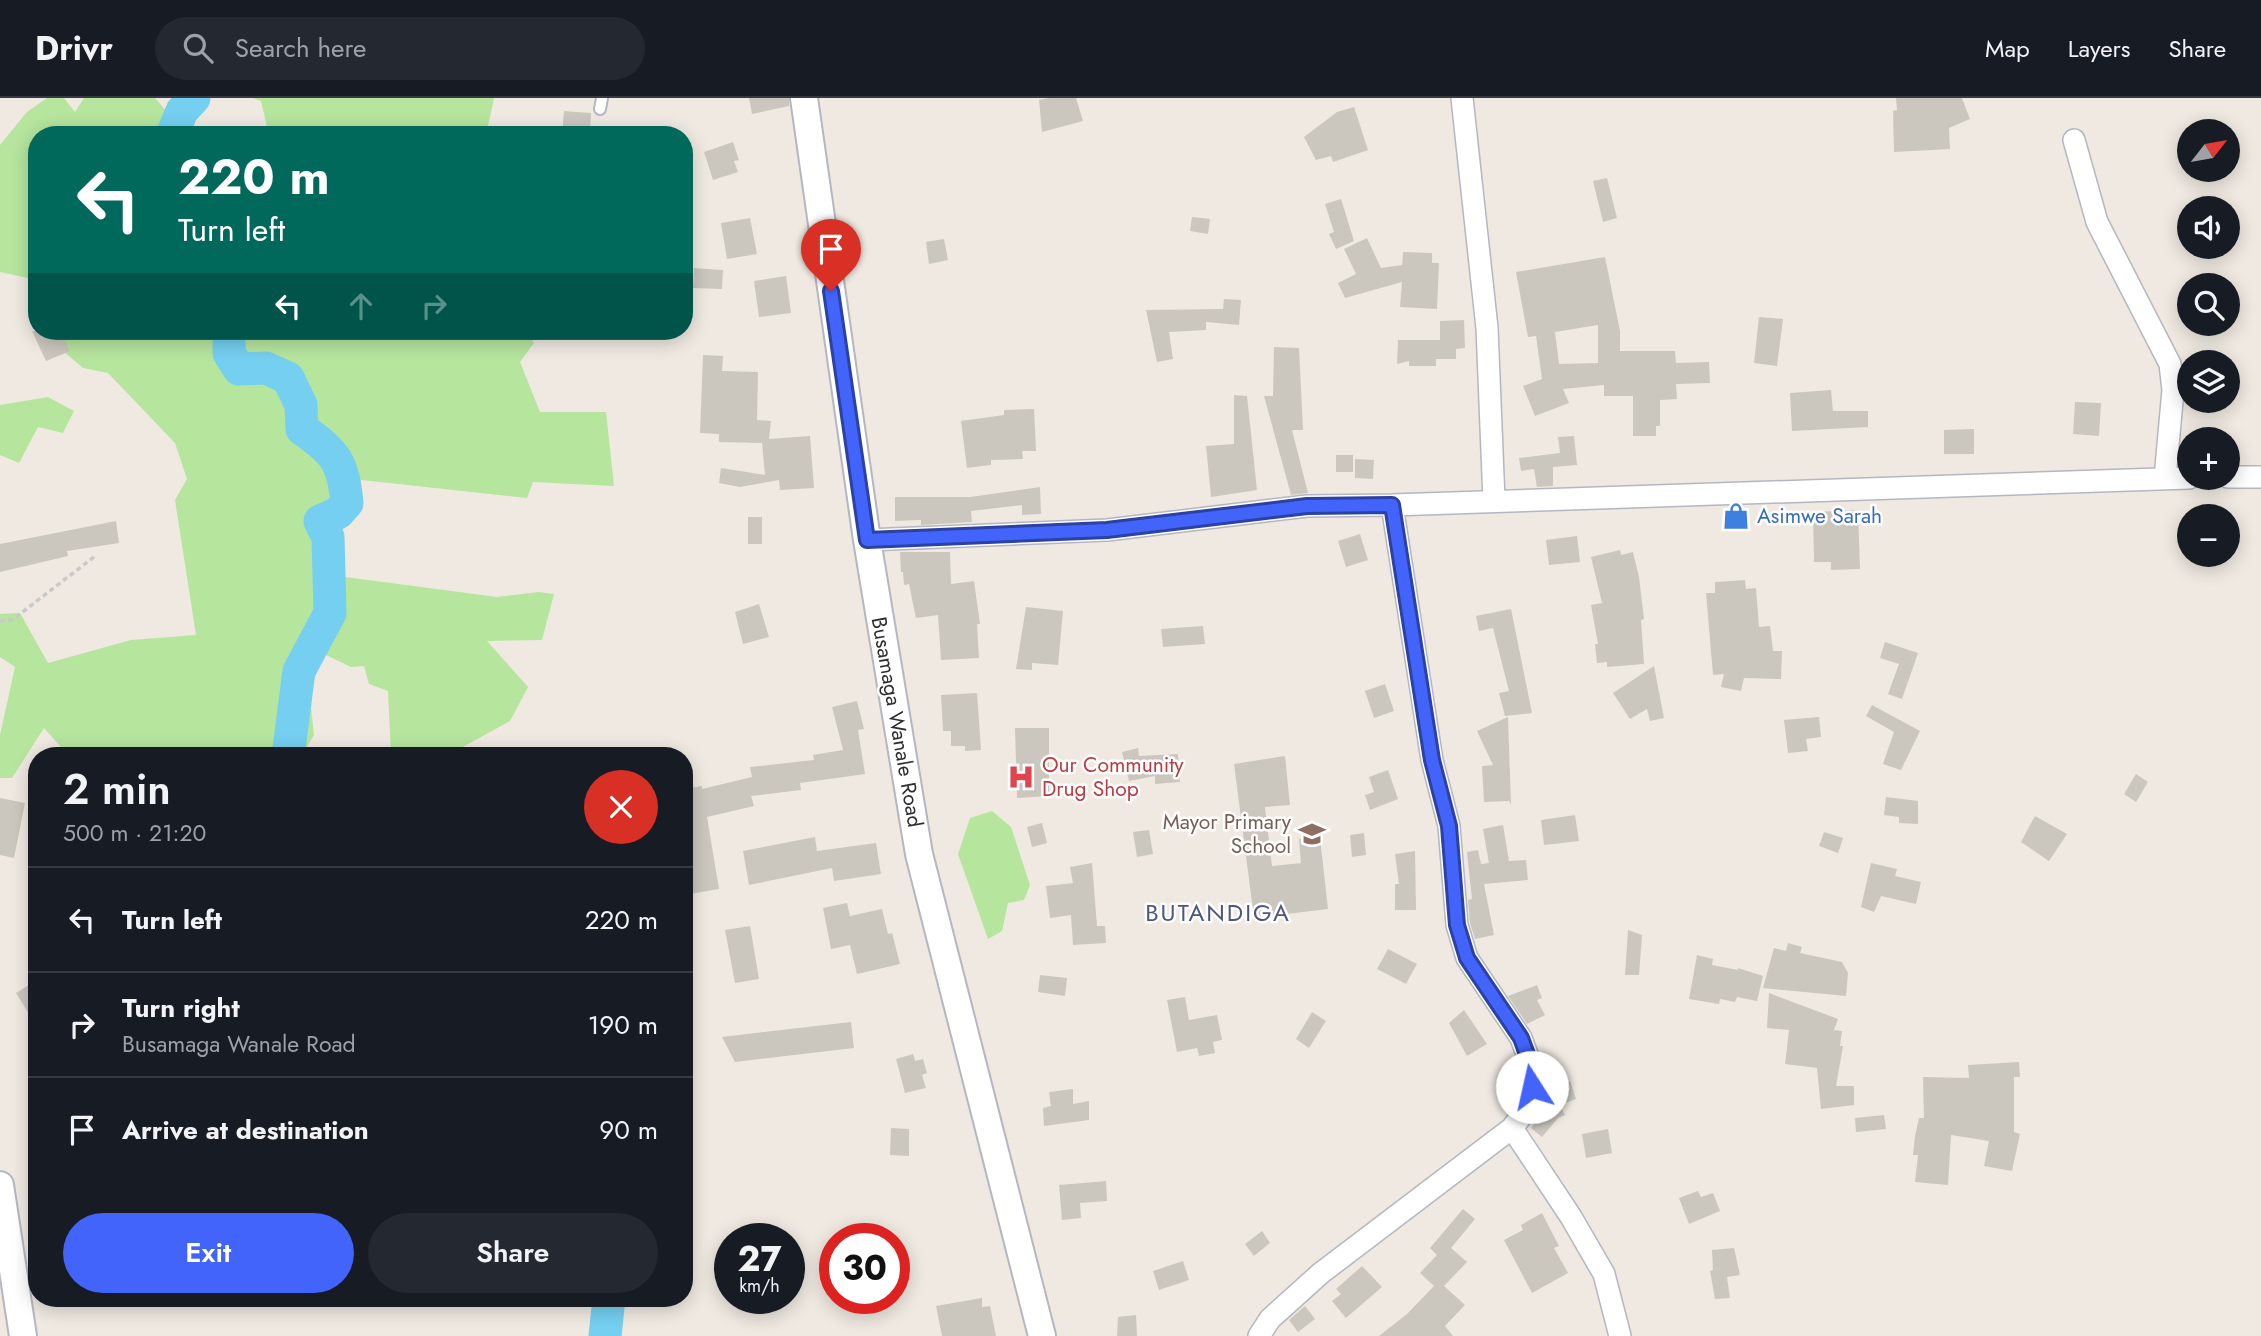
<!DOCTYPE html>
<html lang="en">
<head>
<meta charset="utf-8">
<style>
  :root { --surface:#171b24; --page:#242831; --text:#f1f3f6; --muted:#9ea1a6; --line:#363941; --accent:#4264fb }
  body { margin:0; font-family:Jost,sans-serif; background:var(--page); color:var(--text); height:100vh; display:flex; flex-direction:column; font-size:26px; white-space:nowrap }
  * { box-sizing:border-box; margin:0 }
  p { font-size:23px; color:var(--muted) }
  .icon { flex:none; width:38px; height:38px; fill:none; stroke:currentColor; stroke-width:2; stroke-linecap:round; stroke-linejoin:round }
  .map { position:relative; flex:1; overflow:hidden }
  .details { position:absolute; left:28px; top:649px; width:665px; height:560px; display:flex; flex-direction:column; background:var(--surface); border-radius:28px; box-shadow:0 4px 18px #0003 }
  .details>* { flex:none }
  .top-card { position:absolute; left:28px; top:28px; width:665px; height:214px; border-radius:28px; box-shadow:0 4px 18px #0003; background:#00695c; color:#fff; overflow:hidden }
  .needle { width:46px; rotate:59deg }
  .fabs { position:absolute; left:2177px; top:21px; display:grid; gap:14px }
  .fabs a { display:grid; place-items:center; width:63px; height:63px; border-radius:50%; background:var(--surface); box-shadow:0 4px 18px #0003; font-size:35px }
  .speed { position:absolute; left:714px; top:1125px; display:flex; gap:14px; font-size:35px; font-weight:700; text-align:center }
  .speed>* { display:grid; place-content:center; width:91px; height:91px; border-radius:50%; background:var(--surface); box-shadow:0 4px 18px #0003; line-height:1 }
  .speed small { font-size:18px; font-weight:400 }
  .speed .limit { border:10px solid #d22; background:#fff; color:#111 }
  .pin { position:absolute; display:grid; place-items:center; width:60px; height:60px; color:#fff; margin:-72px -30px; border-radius:50% 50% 50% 0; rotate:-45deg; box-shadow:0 0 7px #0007 }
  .pin .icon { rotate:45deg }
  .me { position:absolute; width:77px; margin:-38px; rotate:350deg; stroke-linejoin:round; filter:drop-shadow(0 0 5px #0008) }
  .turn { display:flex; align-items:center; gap:24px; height:147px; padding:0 35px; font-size:32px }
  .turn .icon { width:91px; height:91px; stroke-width:2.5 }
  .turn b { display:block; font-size:49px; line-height:60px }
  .lanes { display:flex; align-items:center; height:66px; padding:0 35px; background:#0003; justify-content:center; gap:35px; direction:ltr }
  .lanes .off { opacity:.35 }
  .round { display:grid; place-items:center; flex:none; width:74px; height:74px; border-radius:37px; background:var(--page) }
  .overview { display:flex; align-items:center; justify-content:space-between; height:119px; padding:0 35px }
  h1 { font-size:42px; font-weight:600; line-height:52px }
  .action { display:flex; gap:14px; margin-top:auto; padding:14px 35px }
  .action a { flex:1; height:80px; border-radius:42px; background:var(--accent); color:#fff; font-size:28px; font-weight:600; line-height:80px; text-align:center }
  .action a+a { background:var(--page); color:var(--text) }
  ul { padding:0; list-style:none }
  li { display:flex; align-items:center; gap:21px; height:105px; padding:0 35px; border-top:2px solid var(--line) }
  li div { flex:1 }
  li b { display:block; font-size:26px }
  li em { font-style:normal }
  header { display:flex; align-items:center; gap:42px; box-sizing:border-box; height:98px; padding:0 35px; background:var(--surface); border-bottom:2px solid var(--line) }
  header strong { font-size:33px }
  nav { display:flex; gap:38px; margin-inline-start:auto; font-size:24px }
  .search { width:490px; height:63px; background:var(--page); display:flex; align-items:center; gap:18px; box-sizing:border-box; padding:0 24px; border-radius:38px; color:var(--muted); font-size:26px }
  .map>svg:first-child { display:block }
  .green { fill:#b6e59e }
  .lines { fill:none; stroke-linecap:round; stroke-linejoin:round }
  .river { stroke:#75cff0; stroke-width:33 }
  .building { fill:#cbc7bf; fill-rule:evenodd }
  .service-casing { stroke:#b4b7c1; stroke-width:14 }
  .minor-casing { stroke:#b4b7c1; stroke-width:24 }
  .tertiary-casing { stroke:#b4b7c1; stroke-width:30 }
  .path { stroke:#c9c9c9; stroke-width:3.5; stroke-dasharray:5 3.5; stroke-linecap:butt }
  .service { stroke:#fff; stroke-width:10 }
  .minor { stroke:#fff; stroke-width:21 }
  .tertiary { stroke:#fff; stroke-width:26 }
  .route-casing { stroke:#2b41a3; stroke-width:18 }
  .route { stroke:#4264fb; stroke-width:12 }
  .labels { text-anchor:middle; stroke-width:5; stroke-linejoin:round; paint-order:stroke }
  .shop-label { font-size:21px; fill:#366cbe; stroke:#fff; text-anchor:start }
  .street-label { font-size:21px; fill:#2e2e2e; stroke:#fff }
  .health-label { font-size:21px; fill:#be3a42; stroke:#fff; text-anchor:start }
  .education-label { font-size:21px; fill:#785e54; stroke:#fff; text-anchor:end }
  .quarter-label { font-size:24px; letter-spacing:2px; fill:#4d5680; stroke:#fff }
</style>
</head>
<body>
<header>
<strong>Drivr</strong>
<div class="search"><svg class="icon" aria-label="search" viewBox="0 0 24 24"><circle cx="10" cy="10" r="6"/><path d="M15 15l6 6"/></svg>Search here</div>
<nav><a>Map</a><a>Layers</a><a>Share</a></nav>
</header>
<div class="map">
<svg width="2261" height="1238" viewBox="0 0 2261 1238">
  <rect width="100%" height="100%" fill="#efe9e1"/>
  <!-- green -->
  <path class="green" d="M47,0H64L75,14L84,0H155L168,15L185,0H211L197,5L187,37H37V182L0,174V47L27,14Z
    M253,0H494L486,37H269L261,3Z
    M61,233H528L534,245L520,264L540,314H606L614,388L533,384L527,400L362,382L345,387L347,405L330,425V477L497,499L538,494L554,496L542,542L487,543L528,589L510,623L450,656L391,658L388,593L369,586L364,568L351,569L320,554L309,590L314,637L301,658H69L44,630L12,680H0V637L15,569L0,559V516L20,515L48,565L131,542L196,537L175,402L187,381L175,345L108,275L83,270L62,252Z
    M48,299L74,313L63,335L38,329L19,365L0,357V307Z
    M992,713L1011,729L1030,787L1024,802L1008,805L1002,833L988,841L958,756L970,720Z"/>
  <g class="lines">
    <!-- river -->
    <path class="river" d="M172,37L182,13L194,0
      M229,233V255L239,271L266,270L288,280L301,307L302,331C336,355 343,364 347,405L338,415L320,423L328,439L330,515L299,573L288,658
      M605,1238L609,1200"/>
  </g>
  <!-- building -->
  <path class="building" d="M749,0H789V8L752,16Z
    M1049,0H1076L1083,23L1042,34L1039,2Z
    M1896,0H1962L1970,21L1949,30L1950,51L1894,54L1893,13L1897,12Z
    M1354,9L1368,52L1333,64L1331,58L1316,62L1304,39L1337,14Z
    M564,13L591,15L590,37H562Z
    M733,44L739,62L734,63L738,74L713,82L704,54Z
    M1607,80L1617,120L1603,124L1593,83Z
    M1341,101L1354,143L1336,151L1329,136L1334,134L1325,106Z
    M1192,119L1210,121L1208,136L1190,133Z
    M750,120L757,156L727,161L721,125Z
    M1367,140L1381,170L1402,167L1403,154L1432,155V165H1439L1437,211L1400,209L1402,184L1345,200L1338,185L1356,176L1344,151Z
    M944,141L948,162L929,166L926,144Z
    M1605,159L1620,233V253H1675L1676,265L1709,264L1710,285L1676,286L1677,301L1660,302V328H1656V338H1633V298H1604V287L1563,291L1569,305L1535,318L1523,288L1542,281L1536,238L1528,239L1516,174ZM1598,227V265L1559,266L1555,234Z
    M694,170L723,172L722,191L693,190Z
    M786,178L791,215L759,219L754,183Z
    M1224,201L1241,202L1239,227L1206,224V232L1169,234L1173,261L1157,264L1146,212L1223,211Z
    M1759,219L1783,221L1777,268L1754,265Z
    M1464,222L1465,250L1456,251V261H1436V268H1409V263L1397,266L1398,242H1440V223Z
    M32,233H60L70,253L46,263Z
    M1274,249L1299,250L1303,332H1292L1308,395L1291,397L1264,298H1273Z
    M703,257L723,258L722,273L758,274L757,322L771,323L769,341L810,338L814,390L780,392L779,382L740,389L719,385L721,370L765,377L762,345L719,344V336L700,335Z
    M1831,292L1833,313H1868V329L1792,333L1790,295Z
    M1234,297L1247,298L1257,392L1211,399L1206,348L1234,346Z
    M2075,304L2101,305L2099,338L2073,336Z
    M1034,311L1036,353H1022L1023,361L991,362V367L967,370L961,323L1004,317V312Z
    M1974,331V356H1944V332Z
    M1574,338L1577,367L1553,369V388L1537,389L1534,371L1521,373L1519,360L1560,355L1558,339Z
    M1336,357H1353V374H1336Z
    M1355,361L1374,362L1373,381L1355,380Z
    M1040,389L1041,416L1022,417V407L971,413L972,424L921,427V422L895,423V399H970Z
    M1858,412L1860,471L1831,472V464H1814L1813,414Z
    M748,419H762V446H748Z
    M116,423L119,445L67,453L68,458L0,474V446Z
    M1360,436L1368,462L1346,469L1338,443Z
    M1577,438L1580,464L1549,467L1546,442Z
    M1620,452L1621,457L1633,454L1639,479L1644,521L1641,522L1644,566L1607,569V564L1597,565L1595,546H1598L1591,507L1602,505L1591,459Z
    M900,454H950L951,486L974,483L980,526H977L979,560L941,562L938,517L916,520L909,486L904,487L903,474H901Z
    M1745,482L1746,491L1756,490L1759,529L1770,528L1773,553H1782L1781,581L1744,580L1741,593L1721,589L1724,576L1713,577L1706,495H1715V484Z
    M759,506L769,539L743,546L735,514Z
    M1026,509L1063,513L1058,567L1032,565V572L1016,571Z
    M1511,511L1532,615L1505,618L1499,595L1509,593L1493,530L1479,533L1476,518Z
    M1203,528L1205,546L1163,549L1161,531Z
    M1885,544L1918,555L1902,601L1888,596L1899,566L1880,560Z
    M1654,568L1664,620L1650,623L1647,611L1630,621L1613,595Z
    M1385,586L1394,613L1374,620L1365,593Z
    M977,595L981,652L965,653V648H951V633H943L941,597Z
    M857,603L864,631L858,632L865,676L800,685L801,692L751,698L754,708L707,719L719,791L684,797V691L702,688V691L752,679L750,669L814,662L813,657L843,652L832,609Z
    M1872,607L1920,633L1901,672L1883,666L1894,634L1866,618Z
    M1508,619L1511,707L1509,703L1484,704L1482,668L1493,667L1477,633Z
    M1819,619L1821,639L1806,641L1808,653L1788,655L1784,622Z
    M1015,630H1049V698L1017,700Z
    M1138,650L1139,658L1178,656L1180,684L1155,686V678L1129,683L1122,654Z
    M1285,658L1290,707L1265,709L1272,768L1301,765L1299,741L1320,740L1328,811L1254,820L1234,666Z
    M1388,672L1398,701L1370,712L1365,697L1374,694L1369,679Z
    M2136,676L2148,684L2136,704L2124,696Z
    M1886,699L1918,703V726L1899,725V719L1884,717Z
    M0,700L25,705L14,760L0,757Z
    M1575,717L1579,743L1544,747L1541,722Z
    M2035,718L2067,736L2049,763L2021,744Z
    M1042,725L1047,745L1032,749L1027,729Z
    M1503,727L1509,763L1526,762L1528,782L1484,786L1494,837L1475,841L1470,825L1468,802L1472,801L1467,754L1478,752L1481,766L1489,765L1483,731Z
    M1149,732L1153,756L1137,759L1133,734Z
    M1824,734L1843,740L1838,755L1819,748Z
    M1364,735L1366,757L1352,759L1350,737Z
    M815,739L817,753L876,745L881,776L834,783L832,770L749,787L743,753Z
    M1415,753L1416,812H1395V786H1399L1395,756Z
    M1092,765L1097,828H1105L1106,845L1073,847L1071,817L1050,820L1046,788L1073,785L1070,769Z
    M1871,765L1897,771L1895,778L1921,784L1916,806L1881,798L1874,814L1861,809Z
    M847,805L850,818L882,811L888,836L892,835L900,866L857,876L850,847L831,851L823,810Z
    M750,828L759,881L735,885L725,832Z
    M1628,832L1642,837L1639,877H1625Z
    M1788,845L1802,849L1800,855L1842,864L1848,875L1846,898L1763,890L1774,850L1786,853Z
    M1388,851L1417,866L1406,886L1377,871Z
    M1697,857L1713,861L1712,867L1738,872V870L1763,878L1757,903L1737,899L1735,904L1720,901L1719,906L1689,901Z
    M1040,877L1067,880L1065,898L1038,894Z
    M37,882V929L16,895Z
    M1537,887L1542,900L1537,902L1545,917L1527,926L1508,898Z
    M1769,895L1838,921L1834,932L1842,933L1840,948H1843L1836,988H1854V1007L1821,1011L1817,970L1785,966L1789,932L1767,930Z
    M1185,899L1189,922L1217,917L1222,942L1213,944L1215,955L1199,958L1197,950L1177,954L1167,902Z
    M1464,912L1487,946L1467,958L1449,925Z
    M1312,914L1326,923L1309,950L1296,941Z
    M851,924L854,950L735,964L722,939Z
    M913,956L915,963L923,961L927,975L922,977L926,990L905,995L896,961Z
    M2019,964L2020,979H2014V1034L2020,1036L2012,1073L1984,1068L1989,1043L1951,1037L1948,1087L1915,1084L1918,1057H1913L1915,1038L1919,1020H1924L1923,979L1969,980L1968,967Z
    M1570,983L1576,1001L1560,1007L1565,1017L1558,1020L1542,1039L1531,1030L1542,1015L1544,991Z
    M1073,991V1006L1089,1003V1022L1044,1028L1043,1010L1051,1008L1049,994Z
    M1884,1017L1886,1031L1856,1034L1855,1020Z
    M891,1030L909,1031V1058L890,1057Z
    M1608,1031L1612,1055L1586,1060L1582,1036Z
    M1106,1083L1107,1103L1080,1105L1081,1120L1062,1122L1059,1087Z
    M1698,1093L1701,1099L1713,1095L1720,1113L1689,1126L1679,1100Z
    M1463,1111L1475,1121L1451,1150L1467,1164L1444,1188L1465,1207L1445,1228L1453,1238H1379L1407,1216L1434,1188L1420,1175L1437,1157L1430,1150Z
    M1542,1115L1559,1148L1554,1150L1568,1175L1532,1195L1504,1142L1523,1132L1521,1127Z
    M1262,1133L1270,1145L1254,1158L1245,1146Z
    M1734,1150L1740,1177L1727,1179L1730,1200L1715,1201L1710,1173L1713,1172L1712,1152Z
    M1183,1163L1189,1182L1159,1192L1153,1173Z
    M1362,1168L1382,1189L1346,1220L1332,1203L1341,1196L1336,1191Z
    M982,1200V1209L990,1208L996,1238H942L936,1208Z
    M1305,1208L1315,1221L1298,1234L1289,1222Z
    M1136,1217L1137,1238H1117L1118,1219Z"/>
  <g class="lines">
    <defs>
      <path id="service" d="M600,11L602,0"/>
      <path id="minor" d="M1462,0L1487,230L1494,403
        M2074,42L2097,124L2170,266L2173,292L2165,380
        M2228,379H2261
        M867,442L1107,432L1307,408L1392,407L2189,380
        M1512,1030L1571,1119L1604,1176L1620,1238
        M1259,1238L1270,1221L1321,1175L1512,1030L1530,1007L1532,970L1521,940L1467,860L1457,827L1449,728L1432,662L1392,407"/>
      <path id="tertiary" d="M804,0L867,442L919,756L1042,1238
        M0,1087L23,1238"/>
    </defs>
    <!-- service casing -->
    <use href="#service" class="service-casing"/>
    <!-- minor casing -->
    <use href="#minor" class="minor-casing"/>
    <!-- tertiary casing -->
    <use href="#tertiary" class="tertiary-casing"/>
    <!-- path -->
    <path class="path" d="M0,523L12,522L94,459"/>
    <!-- service -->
    <use href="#service" class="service"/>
    <!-- minor -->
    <use href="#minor" class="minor"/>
    <!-- tertiary -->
    <use href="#tertiary" class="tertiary"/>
  </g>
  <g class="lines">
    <defs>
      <path id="route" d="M831,193L867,442L1107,432L1307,408L1392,407L1432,662L1449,728L1457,827L1467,860L1521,940L1532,970V989"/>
    </defs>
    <!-- route casing -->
    <use href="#route" class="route-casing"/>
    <!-- route -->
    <use href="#route" class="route"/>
  </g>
  <!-- icons -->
  <defs>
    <symbol id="shop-bare" viewBox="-9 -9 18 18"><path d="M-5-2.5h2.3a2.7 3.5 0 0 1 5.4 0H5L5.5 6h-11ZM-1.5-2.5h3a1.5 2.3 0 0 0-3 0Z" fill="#3f7fe0" stroke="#fff" stroke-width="2.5" paint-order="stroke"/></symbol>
    <symbol id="hospital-bare" viewBox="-9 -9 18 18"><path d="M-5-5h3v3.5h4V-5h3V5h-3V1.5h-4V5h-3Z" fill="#e0444e" stroke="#fff" stroke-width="2.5" paint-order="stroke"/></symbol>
    <symbol id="school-bare" viewBox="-9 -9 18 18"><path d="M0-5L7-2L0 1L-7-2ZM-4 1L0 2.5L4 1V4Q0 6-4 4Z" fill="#8d6e63" stroke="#fff" stroke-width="2.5" paint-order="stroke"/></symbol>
  </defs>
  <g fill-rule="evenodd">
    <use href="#shop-bare" x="1717" y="399" width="38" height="38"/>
    <use href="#hospital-bare" x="1002" y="660" width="38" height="38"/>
    <use href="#school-bare" x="1293" y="717" width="38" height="38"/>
  </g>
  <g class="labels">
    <!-- shop labels -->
    <g class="shop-label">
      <text x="1757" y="425">Asimwe Sarah</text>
    </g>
    <!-- street labels -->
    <g class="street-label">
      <text transform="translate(897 624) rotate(80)" y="7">Busamaga Wanale Road</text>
    </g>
    <!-- health labels -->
    <g class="health-label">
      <text x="1042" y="674">Our Community<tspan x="1042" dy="24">Drug Shop</tspan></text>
    </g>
    <!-- education labels -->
    <g class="education-label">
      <text x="1291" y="731">Mayor Primary<tspan x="1291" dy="24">School</tspan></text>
    </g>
    <!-- quarter labels -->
    <g class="quarter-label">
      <text x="1218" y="823">BUTANDIGA</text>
    </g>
  </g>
</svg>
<div class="fabs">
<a><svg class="needle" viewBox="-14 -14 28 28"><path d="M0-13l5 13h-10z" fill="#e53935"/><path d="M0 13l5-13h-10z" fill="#9ea1a6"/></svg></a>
<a><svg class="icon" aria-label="sound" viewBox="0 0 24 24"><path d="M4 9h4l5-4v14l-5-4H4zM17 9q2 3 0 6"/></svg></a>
<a><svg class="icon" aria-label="search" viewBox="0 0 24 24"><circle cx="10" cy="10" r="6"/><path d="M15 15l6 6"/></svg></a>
<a><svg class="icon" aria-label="layers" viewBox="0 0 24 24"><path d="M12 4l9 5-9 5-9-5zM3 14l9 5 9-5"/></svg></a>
<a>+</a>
<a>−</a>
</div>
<div class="speed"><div>27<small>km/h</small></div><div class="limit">30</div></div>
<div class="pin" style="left:831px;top:193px;background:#d93025"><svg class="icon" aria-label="arrive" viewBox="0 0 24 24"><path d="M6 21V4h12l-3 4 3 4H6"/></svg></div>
<svg class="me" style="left:1532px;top:989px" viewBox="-20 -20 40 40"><circle r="19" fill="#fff"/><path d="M0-13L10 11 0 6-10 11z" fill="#4264fb"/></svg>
<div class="top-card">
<div class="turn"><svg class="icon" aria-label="left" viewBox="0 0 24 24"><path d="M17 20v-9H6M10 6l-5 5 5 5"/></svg><div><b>220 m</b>Turn left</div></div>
<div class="lanes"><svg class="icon" aria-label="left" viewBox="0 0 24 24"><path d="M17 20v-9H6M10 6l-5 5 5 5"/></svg><svg class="icon off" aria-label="ahead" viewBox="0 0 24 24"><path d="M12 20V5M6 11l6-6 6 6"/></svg><svg class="icon off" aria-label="right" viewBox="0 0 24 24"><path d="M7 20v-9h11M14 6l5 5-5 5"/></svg></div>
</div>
<section class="details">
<div class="overview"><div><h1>2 min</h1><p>500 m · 21:20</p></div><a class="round" style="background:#d93025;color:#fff"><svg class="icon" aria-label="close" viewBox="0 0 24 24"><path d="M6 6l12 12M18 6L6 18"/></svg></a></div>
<ul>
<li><svg class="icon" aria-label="left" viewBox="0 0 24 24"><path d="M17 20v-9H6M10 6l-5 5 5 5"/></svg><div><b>Turn left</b></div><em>220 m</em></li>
<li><svg class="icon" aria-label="right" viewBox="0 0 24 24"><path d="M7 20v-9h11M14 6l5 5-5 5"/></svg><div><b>Turn right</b><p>Busamaga Wanale Road</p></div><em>190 m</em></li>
<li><svg class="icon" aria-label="arrive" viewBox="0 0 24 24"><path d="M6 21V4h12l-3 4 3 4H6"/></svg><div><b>Arrive at destination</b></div><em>90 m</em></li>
</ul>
<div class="action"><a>Exit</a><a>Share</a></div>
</section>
</div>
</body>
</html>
